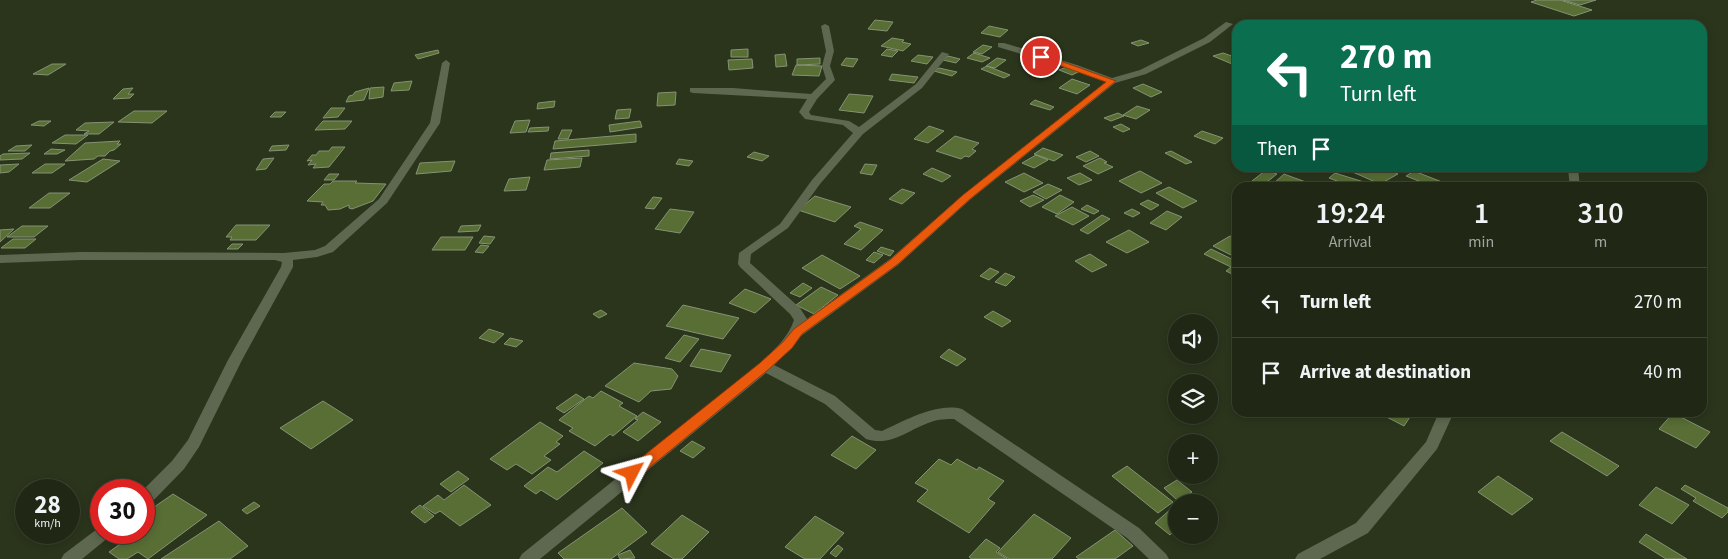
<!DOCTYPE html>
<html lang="en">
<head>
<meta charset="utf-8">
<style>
  :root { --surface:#202815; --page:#28301e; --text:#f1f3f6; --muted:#a2a6a0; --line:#3d4434 }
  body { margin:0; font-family:"Source Sans 3",sans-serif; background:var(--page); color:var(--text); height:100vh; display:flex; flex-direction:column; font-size:19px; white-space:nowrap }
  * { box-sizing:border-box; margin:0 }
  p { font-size:16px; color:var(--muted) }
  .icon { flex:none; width:28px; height:28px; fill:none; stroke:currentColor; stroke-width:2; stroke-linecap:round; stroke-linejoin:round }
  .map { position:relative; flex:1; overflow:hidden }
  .details { position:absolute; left:1232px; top:182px; width:475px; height:235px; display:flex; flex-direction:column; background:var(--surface); border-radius:15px; box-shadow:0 2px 8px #0003,0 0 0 1px var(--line) }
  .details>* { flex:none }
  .guide { position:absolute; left:1232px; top:20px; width:475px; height:152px; border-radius:15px; box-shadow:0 2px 8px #0003,0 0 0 1px var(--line); background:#0b6e4f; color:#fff; overflow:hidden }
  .controls { position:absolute; left:1168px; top:314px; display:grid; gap:10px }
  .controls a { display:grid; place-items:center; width:50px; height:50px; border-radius:50%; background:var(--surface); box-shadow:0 2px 8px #0003,0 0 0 1px var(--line); font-size:25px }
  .speed { position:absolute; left:15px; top:479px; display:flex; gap:10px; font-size:25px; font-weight:700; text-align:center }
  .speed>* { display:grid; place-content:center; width:65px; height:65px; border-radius:50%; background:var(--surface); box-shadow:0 2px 8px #0003,0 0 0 1px var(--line); line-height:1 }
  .speed small { font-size:12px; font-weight:400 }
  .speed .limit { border:8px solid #d22; background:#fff; color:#111 }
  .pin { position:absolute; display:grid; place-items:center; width:42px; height:42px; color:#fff; margin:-21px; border:2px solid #fff; border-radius:50%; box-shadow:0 1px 5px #0007 }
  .me { position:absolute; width:55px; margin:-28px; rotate:51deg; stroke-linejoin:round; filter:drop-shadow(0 0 4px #0008) }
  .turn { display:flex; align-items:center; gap:18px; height:105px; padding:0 25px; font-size:22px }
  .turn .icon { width:65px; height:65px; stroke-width:2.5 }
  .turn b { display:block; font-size:35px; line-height:42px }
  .then { display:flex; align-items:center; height:48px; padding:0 25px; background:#0003; gap:10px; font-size:19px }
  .eta { display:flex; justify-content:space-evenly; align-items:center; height:85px; text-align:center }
  .eta b { font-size:30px; font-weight:600; line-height:35px }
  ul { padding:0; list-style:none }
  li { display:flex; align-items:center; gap:15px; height:70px; padding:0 25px; border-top:1px solid var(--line) }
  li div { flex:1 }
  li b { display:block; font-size:19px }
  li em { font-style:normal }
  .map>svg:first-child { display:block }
  .building { fill:#586e35; stroke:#859275 }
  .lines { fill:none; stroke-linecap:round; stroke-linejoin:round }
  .street { fill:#5e6850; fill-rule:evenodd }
  .route { fill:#ea580c; stroke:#983908 }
</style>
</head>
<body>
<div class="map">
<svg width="1728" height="559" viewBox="0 0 1728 559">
  <rect width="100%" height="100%" fill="#2b351c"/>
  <!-- building -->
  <path class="building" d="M1537,0H1560L1592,10L1574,16L1531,2Z
    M1563,0H1596L1580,5Z
    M875,20L893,22L887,31L868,29Z
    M989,26L1008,30L1000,37L981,33Z
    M892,38L904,40L902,42L911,44L903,51L881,46Z
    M1141,40L1149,43L1138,46L1131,43Z
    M983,45L992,47L982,54L973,52Z
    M748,49V57H731V50Z
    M887,49L898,51L892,57L881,55Z
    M438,50L439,53L418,59L415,55Z
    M974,53L990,58L982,62L967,58Z
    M1223,53L1238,58V62L1232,64L1213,56Z
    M785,54L787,66L776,67L775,55Z
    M918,55L933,57L927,64L911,61Z
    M948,56L960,59L956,63L943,60Z
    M820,58V64L797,65V59Z
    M846,58L858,59L853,67L841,65Z
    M997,58L1006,60L995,68L986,66Z
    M752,59L753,68L729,70L728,60Z
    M52,64H66L48,75L33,74Z
    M796,65L822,66L819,76L792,75Z
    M987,66L1010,75L1004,78L981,69Z
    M1069,66L1077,69L1073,70L1078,72L1072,75L1059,70Z
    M939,68L957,72L952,76L934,71Z
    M892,74L918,77L914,83L889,80Z
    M1072,79L1090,85L1077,94L1059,88Z
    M412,81L409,90L391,91L394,83Z
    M1143,84L1162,92L1151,97L1133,88Z
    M384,87L383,97L369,99L370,88Z
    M133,88L128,94H134L130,98L113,99L123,89Z
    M369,88L364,100L346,102L349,96L353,95L355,92Z
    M676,92L675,105L657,106L658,93Z
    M849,94L873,96L864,113L839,110Z
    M1035,100L1054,107L1050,110L1030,104Z
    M555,101L554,107L537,109L538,103Z
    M1137,106L1150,110L1136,119L1123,115Z
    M331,108H345L338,117L323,118Z
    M631,109L629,118L615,119L617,110Z
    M134,111H167L152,123L118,122Z
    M275,112H286L281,117H270Z
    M1118,113L1124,116L1111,121L1104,118Z
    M530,120L526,132L510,133L515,121Z
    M39,121H51L44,126L31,125Z
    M323,121H352L345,129L315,130Z
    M640,121L642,127L610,132L609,125Z
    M114,122L99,134H84L89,131L76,130L85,123Z
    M1121,124L1130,129L1123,132L1113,127Z
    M929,126L944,131L928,143L914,139Z
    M549,127L548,131L528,132L530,128Z
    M562,130H572L568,139H558Z
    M1202,131L1223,138L1215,144L1194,136Z
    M636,134V142L553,149L555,141Z
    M65,135H88L76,144L52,143Z
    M955,136L979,143L972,149L976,151L969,157L965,156L961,159L936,151Z
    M120,141L117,144H121L114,150L110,151L105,156H98L94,159L65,161L85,143Z
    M32,145L25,151H8L16,146Z
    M289,145L286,150L269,151L272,146Z
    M332,147H345L329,167L313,168L316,164L308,165L312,160L307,161L312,155H316L319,151H329Z
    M1043,148L1063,155L1054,161L1034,154Z
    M51,149L65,150L57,154H44Z
    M589,150V156L550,159L551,153Z
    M1090,151L1099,156L1086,162L1076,157Z
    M1171,151L1192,162L1186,164L1165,153Z
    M754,152L769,156L762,161L747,157Z
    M30,153L22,159L0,160V156L3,154Z
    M1036,155L1048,160L1034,168L1022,163Z
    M274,158L266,169L256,170L263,159Z
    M582,158L580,167L544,170L547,160Z
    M1100,158L1107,162L1104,163L1113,167L1098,174L1083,166Z
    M103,159L120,161L87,182L69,180Z
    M679,159L693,161L689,166L676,164Z
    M455,161L451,171L416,174L420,163Z
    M19,164L9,172L0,173V165Z
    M45,164H65L52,173H32Z
    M865,164L877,165L872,175L860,173Z
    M932,168L951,176L942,182L923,174Z
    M1352,168H1375L1380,170L1383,168L1398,174L1380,184L1348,170Z
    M1266,170L1277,174L1263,185L1252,181Z
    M1140,171L1162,183L1141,193L1119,181Z
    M1414,171L1442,182L1434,187L1406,176Z
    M1024,173L1043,183L1024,192L1005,182Z
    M1080,173L1092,180L1079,185L1067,178Z
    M1335,173L1367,183L1363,188H1356L1329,178Z
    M329,174H339L334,180H324Z
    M1284,174L1322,188H1273L1276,185L1273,184Z
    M530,177L526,190L504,191L509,179Z
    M333,181H357L355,183L386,184L373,201L352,209L349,208V205L340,209L328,210L325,205H321L323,202L307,201L324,184H330Z
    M1048,184L1062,190L1046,199L1033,192Z
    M1169,187L1197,201L1183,208L1156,193Z
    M902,189L915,193L902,204L889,199Z
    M49,193H70L50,208H29Z
    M1033,195L1044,200L1030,207L1020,201Z
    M1060,195L1074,202L1057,214L1042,207Z
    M815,196L851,207L835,222L798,210Z
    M653,197L662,198L654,209L645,208Z
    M1148,200L1159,205L1151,210L1140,204Z
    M1087,205L1099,211L1094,214L1081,209Z
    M1072,207L1089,216L1073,225L1055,216Z
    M670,209L694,212L680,233L655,229Z
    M1132,209L1140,213L1133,217L1124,213Z
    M1167,211L1182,217L1166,230L1150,223Z
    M1102,215L1110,219L1088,234L1080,230Z
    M860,222L883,230L861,250L844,244L861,229L854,226Z
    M236,225H270L256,240H230L232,237H226Z
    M481,225L478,231L458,232L461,226Z
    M22,226H48L34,237H7Z
    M14,229L0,242V230Z
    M1129,230L1149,242L1127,253L1106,242Z
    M484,236L495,237L490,244L479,243Z
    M1230,236L1238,240L1237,258L1213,246Z
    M441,237H473L465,250H432Z
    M13,239H36L25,248H1Z
    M232,244H243L238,249H227Z
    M481,245L489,246L483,253L475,252Z
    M881,247L894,251L890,256L877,251Z
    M1211,249L1238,262V277L1226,271L1231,267L1204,254Z
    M874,252L883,255L874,263L866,260Z
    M1090,254L1107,265L1092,272L1075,261Z
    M822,255L860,276L840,289L802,268Z
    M990,268L999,272L989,280L980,276Z
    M1005,273L1015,277L1006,286L995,282Z
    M803,283L812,288L800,297L790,293Z
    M821,287L838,295L814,314L796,305Z
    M745,289L771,299L755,313L729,303Z
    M683,305L739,318L723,339L666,326Z
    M601,310L607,314L599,318L593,314Z
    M993,311L1011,321L1002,327L984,317Z
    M489,329L504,334L494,343L479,338Z
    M684,335L699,339L680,362L665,358Z
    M510,338L523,341L516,347L504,344Z
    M701,349L731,355L721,372L690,366Z
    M949,349L966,359L957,366L940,357Z
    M634,363L672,369L678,376L671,389L651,391L639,402L605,386Z
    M601,391L623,403L619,406L637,416L613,436L610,434L595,446L569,431L573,428L559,420L589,396L593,398Z
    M576,394L584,399L564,413L556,408Z
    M323,401L353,420L311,449L280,428Z
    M643,412L661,422L638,441L623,432L638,420L635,419Z
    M1377,412H1399L1410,417L1404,426Z
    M1673,413L1710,432L1696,448L1659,429Z
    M540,422L563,436L556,442L560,444L544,456L551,460L532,474L516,464L507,470L490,459Z
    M1562,432L1619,466L1607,476L1550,441Z
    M852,436L876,450L856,469L831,455Z
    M692,441L705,448L693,458L680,451Z
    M584,451L603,463L557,500L541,490L536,494L524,486L548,467L557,472Z
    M939,459L951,465L957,459L977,470L979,467L1004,481L988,499L995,503L969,533L917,501L928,490L915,483Z
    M1127,466L1173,502L1158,513L1112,476Z
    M458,471L469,479L451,492L440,484Z
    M1498,476L1533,499L1512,515L1478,492Z
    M1177,480L1192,492L1178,501L1164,488Z
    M464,485L491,505L460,526L440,511L435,514L423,506L438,495L444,500Z
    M1685,485L1728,508V512L1722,518L1693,501L1696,498L1681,489Z
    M1656,487L1689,505L1672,524L1639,505Z
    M173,494L207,515L148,559L138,552L127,559H119L109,552L123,542L116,537L122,532H144V514Z
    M254,502L260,506L247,514L242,510Z
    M420,505L434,516L425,523L411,512Z
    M622,508L647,532L611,559H564L558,553Z
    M1172,508L1176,511V529L1170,535L1155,523Z
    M1034,514L1071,538L1052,559H1009L998,552Z
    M682,515L709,532L682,559H674L651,544Z
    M815,516L844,533L820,559H805L785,547Z
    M219,521L248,546L230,559H161Z
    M1115,530L1133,546L1115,559H1079L1076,557Z
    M1646,534L1687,559H1666L1639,542Z
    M986,539L1000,548L996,552L1007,559H972L969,557Z
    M838,545L843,549L836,557L830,553Z
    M630,550L635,558L620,559L618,555Z"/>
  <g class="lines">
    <!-- street -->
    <path class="street" d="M1226,22L1233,24L1210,42L1146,74L1115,83L971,199L898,265L801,336L774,365L835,396L875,430L882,431C904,421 937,402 962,409L1139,528L1166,554L1169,559H1149L1127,538L954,419C947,419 938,419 931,422C907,430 892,447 866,439L825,404L766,373L540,559H519L522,554L760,363C774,350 788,338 794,320L790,314L740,267L738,264L739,253L780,224L812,180L853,133L843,125L805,119L799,112L807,99L693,93L690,92V88H733L811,94L826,79L822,66L826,51L821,26L825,24L829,26L834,51L830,66L835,80L817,99L809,112L811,115L849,121L859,127L916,84L942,52L949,54L922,88L863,134L820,184L788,228L751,254L750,263L800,308L807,319L890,259L963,195L1106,82L1071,69L998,47V43H1004L1077,65L1112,78L1140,70L1204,38Z
      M446,60L450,63L440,123L387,203L333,252L317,257L293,260V267L242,360L199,447L184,469L150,504L144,505L143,490L172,461L188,440L228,360L281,267L282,262L275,260H81L0,263V255L81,252L284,253L315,250L325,246L379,199L430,123L442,63Z
      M1568,168H1578L1580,188H1570Z
      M1439,412H1454L1437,449L1368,533L1320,559H1295L1298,554L1356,523L1426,442Z
      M101,526V532H111L109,537L82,559H61L64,554Z"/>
  </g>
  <!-- route -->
  <path class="route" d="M1039,55H1044L1116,81L970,199L898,264L802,334L792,348L769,369L638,477L632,479L627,477L625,473L627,469L760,363L783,342L794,329L890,260L963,195L1106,82L1039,58Z"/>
</svg>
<div class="controls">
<a><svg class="icon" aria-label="sound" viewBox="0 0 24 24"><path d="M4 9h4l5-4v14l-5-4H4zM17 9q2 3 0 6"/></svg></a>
<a><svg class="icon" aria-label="layers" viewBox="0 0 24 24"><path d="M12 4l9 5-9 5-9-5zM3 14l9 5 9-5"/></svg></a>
<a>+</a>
<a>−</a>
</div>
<div class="speed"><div>28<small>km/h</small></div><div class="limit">30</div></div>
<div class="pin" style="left:1041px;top:57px;background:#d93025"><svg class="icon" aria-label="arrive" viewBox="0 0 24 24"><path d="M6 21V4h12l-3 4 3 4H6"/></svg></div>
<svg class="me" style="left:632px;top:473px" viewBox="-20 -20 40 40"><path d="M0-17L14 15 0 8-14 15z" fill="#ea580c" stroke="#fff" stroke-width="4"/></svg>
<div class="guide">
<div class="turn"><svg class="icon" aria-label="left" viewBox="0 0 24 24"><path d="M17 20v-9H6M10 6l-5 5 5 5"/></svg><div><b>270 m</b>Turn left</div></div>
<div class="then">Then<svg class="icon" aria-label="arrive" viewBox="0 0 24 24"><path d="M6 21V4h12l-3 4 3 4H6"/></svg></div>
</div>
<section class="details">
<div class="eta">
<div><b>19:24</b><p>Arrival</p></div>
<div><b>1</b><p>min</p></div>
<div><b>310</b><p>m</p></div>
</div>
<ul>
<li><svg class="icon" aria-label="left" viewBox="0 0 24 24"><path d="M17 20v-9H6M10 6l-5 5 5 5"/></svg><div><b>Turn left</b></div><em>270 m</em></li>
<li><svg class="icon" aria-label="arrive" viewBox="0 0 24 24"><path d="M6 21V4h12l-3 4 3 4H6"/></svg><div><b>Arrive at destination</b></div><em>40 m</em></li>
</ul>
</section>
</div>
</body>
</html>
